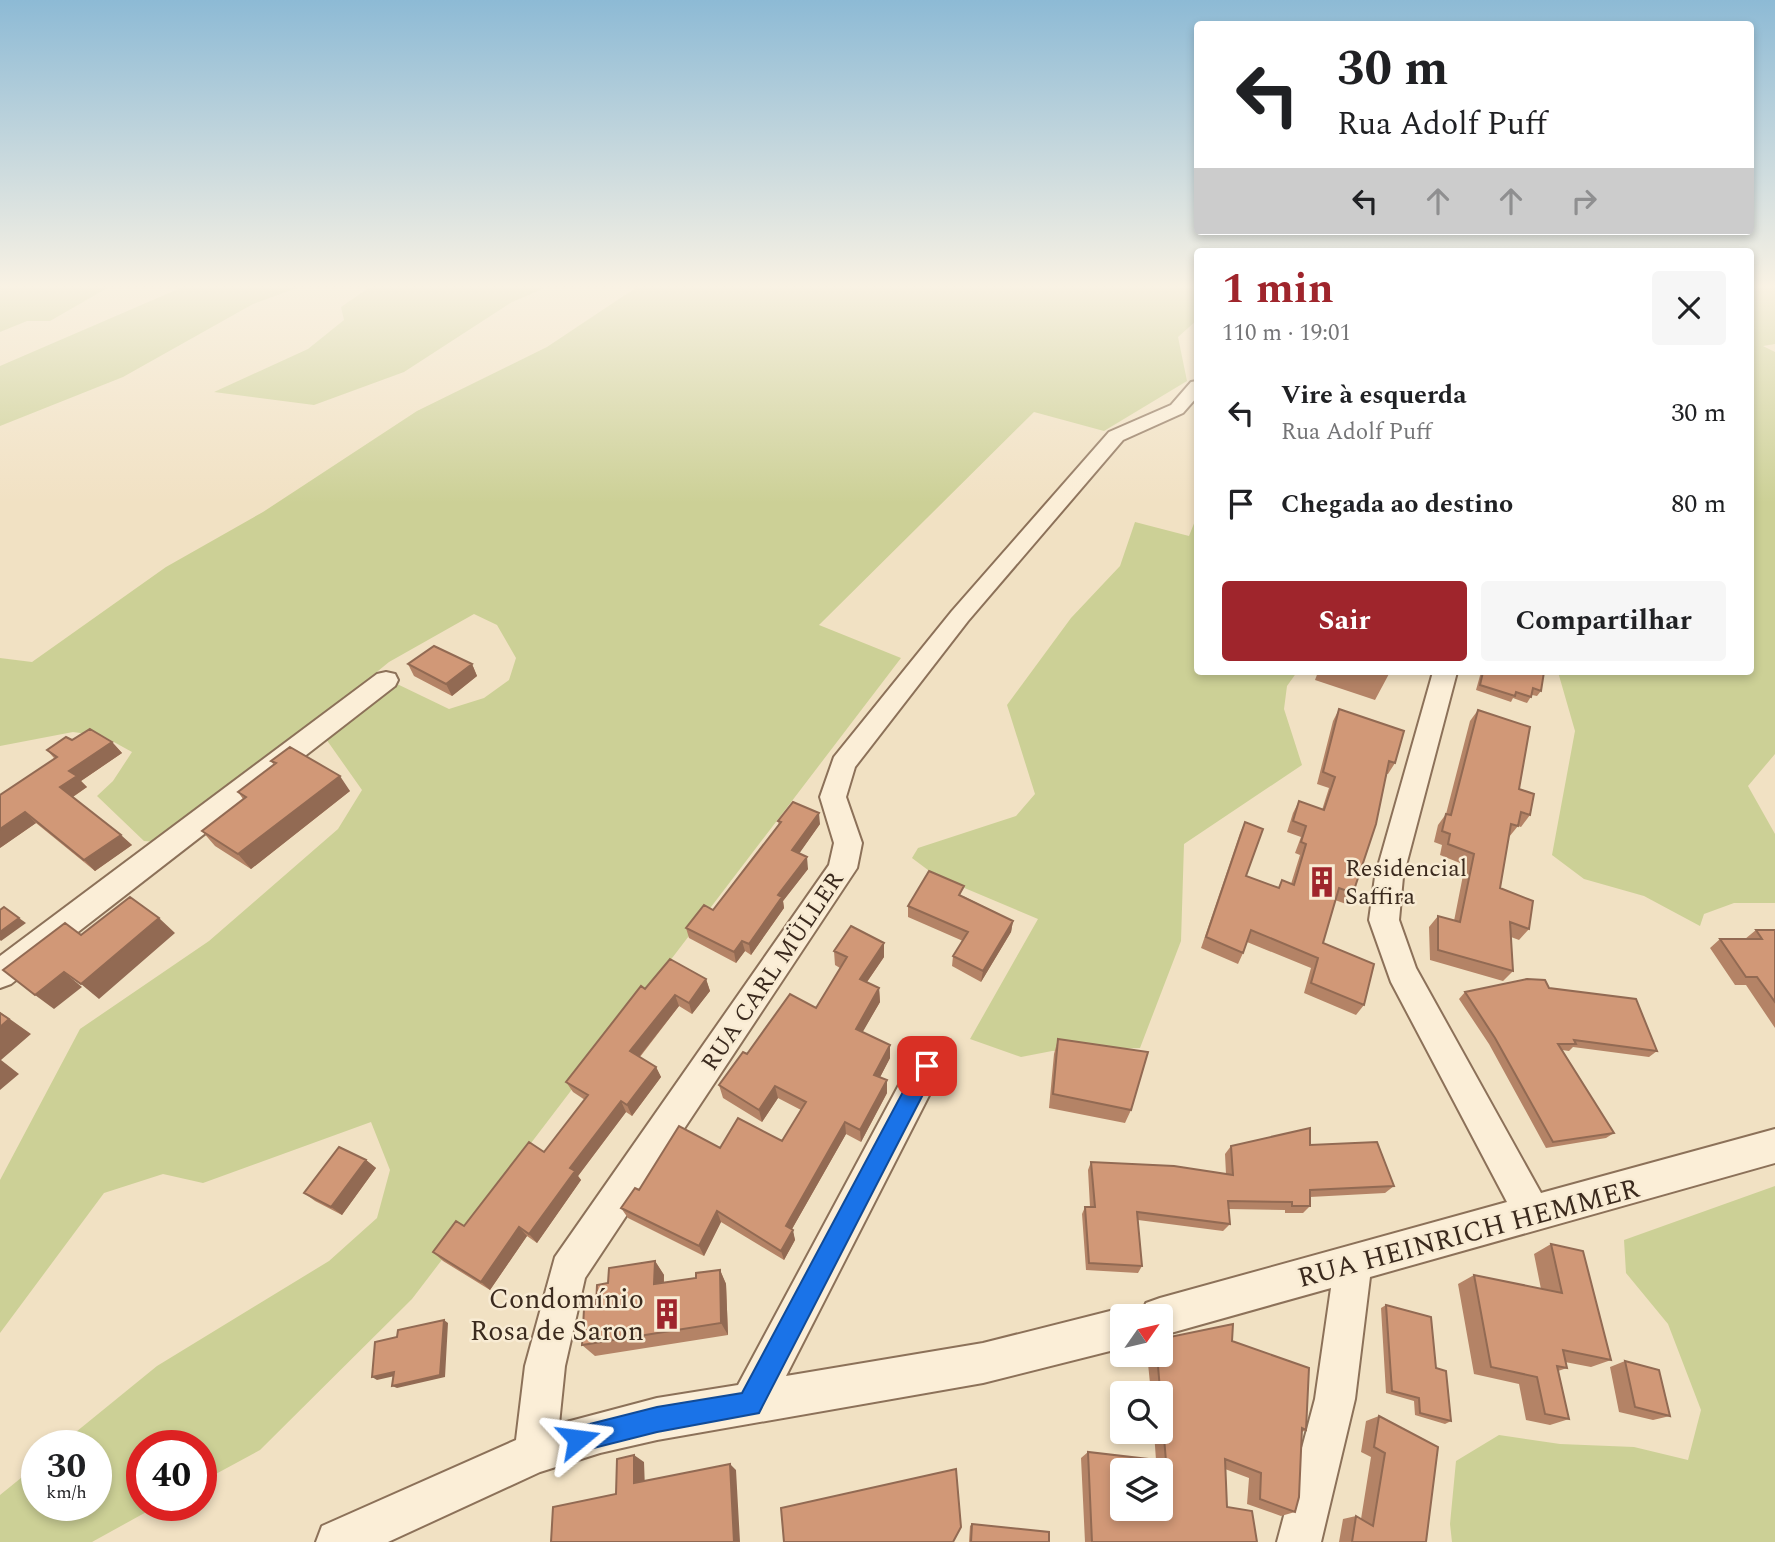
<!DOCTYPE html>
<html lang="pt">
<head>
<meta charset="utf-8">
<style>
  :root { --surface:#fff; --page:#f6f6f6; --text:#202124; --muted:#757577; --accent:#9f252c }
  body { margin:0; font-family:Spectral,serif; background:var(--page); color:var(--text); height:100vh; display:flex; flex-direction:column; font-size:26px; white-space:nowrap }
  * { box-sizing:border-box; margin:0 }
  p { font-size:23px; color:var(--muted) }
  .icon { flex:none; width:38px; height:38px; fill:none; stroke:currentColor; stroke-width:2; stroke-linecap:round; stroke-linejoin:round }
  .map { position:relative; flex:1; overflow:hidden }
  .side { position:absolute; left:1194px; top:248px; width:560px; height:427px; display:flex; flex-direction:column; background:var(--surface); border-radius:7px; box-shadow:0 4px 10px #0003 }
  .side>* { flex:none }
  .banner { position:absolute; left:1194px; top:21px; width:560px; height:214px; border-radius:7px; box-shadow:0 4px 10px #0003; background:#fff; color:var(--text); overflow:hidden }
  .needle { width:46px; rotate:56deg }
  .controls { position:absolute; left:1110px; top:1304px; display:grid; gap:14px }
  .controls a { display:grid; place-items:center; width:63px; height:63px; border-radius:7px; background:var(--surface); box-shadow:0 4px 10px #0003; font-size:35px }
  .speed { position:absolute; left:21px; top:1430px; display:flex; gap:14px; font-size:35px; font-weight:700; text-align:center }
  .speed>* { display:grid; place-content:center; width:91px; height:91px; border-radius:50%; background:var(--surface); box-shadow:0 4px 10px #0003; line-height:1 }
  .speed small { font-size:18px; font-weight:400 }
  .speed .limit { border:10px solid #d22; background:#fff; color:#111 }
  .pin { position:absolute; display:grid; place-items:center; width:60px; height:60px; color:#fff; margin:-30px; border-radius:14px; box-shadow:0 4px 10px #0006 }
  .me { position:absolute; width:77px; margin:-38px; rotate:74deg; stroke-linejoin:round; filter:drop-shadow(0 0 5px #0008) }
  .turn { display:flex; align-items:center; gap:24px; height:147px; padding:0 28px; font-size:32px }
  .turn .icon { width:91px; height:91px; stroke-width:2.5 }
  .turn b { display:block; font-size:49px; line-height:60px }
  .lanes { display:flex; align-items:center; height:66px; padding:0 28px; background:#0003; justify-content:center; gap:35px; direction:ltr }
  .lanes .off { opacity:.35 }
  .round { display:grid; place-items:center; flex:none; width:74px; height:74px; border-radius:7px; background:var(--page) }
  .overview { display:flex; align-items:center; justify-content:space-between; height:119px; padding:0 28px }
  h1 { font-size:42px; font-weight:700; line-height:52px; color:var(--accent) }
  .button { display:flex; gap:14px; margin-top:auto; padding:14px 28px }
  .button a { flex:1; height:80px; border-radius:7px; background:var(--accent); color:#fff; font-size:28px; font-weight:700; line-height:80px; text-align:center }
  .button a+a { background:var(--page); color:var(--text) }
  ul { padding:0; list-style:none }
  li { display:flex; align-items:center; gap:21px; height:91px; padding:0 28px }
  li div { flex:1 }
  li b { display:block; font-size:26px }
  li em { font-style:normal }
  .map>svg:first-child { display:block }
  .green { fill:#ccd096 }
  .lines { fill:none; stroke-linecap:round; stroke-linejoin:round }
  .minor-casing { stroke:#8c7159; stroke-width:4 }
  .minor { fill:#fbeed7; fill-rule:evenodd }
  .wall { fill:#b48366 }
  .shaded-wall { fill:#926a53 }
  .building { fill:#d19877; stroke:#926a53; stroke-width:2; fill-rule:evenodd }
  .route { fill:#1a73e8; stroke:#114b97; stroke-width:2 }
  .labels { text-anchor:middle; stroke-width:5; stroke-linejoin:round; paint-order:stroke }
  .poi-label { font-size:24px; fill:#3b2a1e; stroke:#f8ebd3; text-anchor:start }
  .street-label { font-size:24px; fill:#3b2a1e; stroke:#f8ebd3 }
  .near-street-label { font-size:28px; fill:#3b2a1e; stroke:#f8ebd3 }
  .near-poi-label { font-size:28px; fill:#3b2a1e; stroke:#f8ebd3; text-anchor:end }
</style>
</head>
<body>
<div class="map">
<svg width="1775" height="1542" viewBox="0 0 1775 1542">
  <rect width="100%" height="100%" fill="#f1e1c3"/>
  <!-- green -->
  <path class="green" d="M0,287H109L50,321H27L0,332Z
    M183,287H299L253,304L123,377L0,426V366Z
    M370,287H547L512,302L404,372L314,405L214,392L308,349L344,320L341,307Z
    M637,287H1197V320L1178,337L1187,381L1104,431L1034,412L819,625L901,658L412,1299L260,1450L201,1482V1446H142V1505H159L92,1542H0V1495L37,1465V1505H96V1446L60,1445L157,1366L329,1261L377,1218L390,1170L371,1122L203,1183L163,1174L104,1193L0,1333V1180L80,1029L209,941L338,829L362,790L326,739L395,683L449,709L484,698L509,680L516,658L497,625L474,614L389,662L228,794L157,842L144,841L97,796L113,781L132,752L103,736L73,732L0,746V658L32,662L166,567L263,512L417,411L547,347Z
    M1750,287H1775V344L1763,346L1775,352V754L1748,786L1775,834V903H1734L1704,914L1700,926L1644,896L1584,879L1552,855L1575,731L1558,672H1750Z
    M1197,516V672H1297L1287,686L1284,709L1302,765L1184,844L1181,941L1140,1048L1052,1051L1021,1057L970,1039L1038,919L936,876L912,858L918,848L1016,816L1035,794L1007,705L1071,618L1120,566L1135,522L1189,536Z
    M1775,1186V1542H1452L1450,1524L1456,1461L1499,1435L1560,1444L1634,1447L1688,1460L1701,1410L1668,1324L1626,1273L1624,1240Z"/>
  <g class="lines">
    <defs>
      <path id="minor" d="M1197,381V397L1183,413L1123,440L968,621L855,767L846,797L862,843L857,868L585,1278L565,1366L559,1424L657,1398L738,1385L915,1055L927,1050L939,1055L944,1066L786,1376L983,1343L1122,1308L1137,1316H1122V1348L983,1383L657,1440L600,1453L540,1472L388,1542H316L322,1526L516,1440L525,1366L555,1257L829,865L834,843L820,797L834,757L952,611L1109,432L1171,405L1191,382Z
        M386,672L395,674L398,680L395,686L11,984L0,988V956L377,674Z
        M1433,672H1457L1403,877L1399,920L1416,968L1541,1193L1775,1129V1163L1370,1277L1355,1399L1321,1542H1277L1315,1399L1331,1288L1160,1336V1316H1141L1146,1303L1160,1298L1507,1202L1391,982L1369,920L1375,877Z"/>
    </defs>
    <!-- minor casing -->
    <use href="#minor" class="minor-casing"/>
    <!-- minor -->
    <use href="#minor" class="minor"/>
  </g>
  <!-- wall -->
  <path class="wall" d="M408,664H472L477,676L452,696L414,676Z
    M1318,672H1390L1375,700L1315,680Z
    M1481,672H1544L1541,691L1537,696L1532,695L1527,703L1513,698L1511,702L1476,690Z
    M1339,709L1395,763L1388,774H1387L1353,893L1346,904L1335,900L1323,943L1364,1005L1356,1015L1304,993L1311,968L1247,942L1243,953L1238,964L1201,948L1240,833L1245,822L1246,876L1278,888L1282,880L1291,884L1300,855L1295,853L1301,837L1287,832L1293,813L1299,801L1322,810L1329,788L1317,784L1333,721Z
    M1478,710L1519,789L1530,815L1521,827L1518,826L1509,837L1500,888L1529,929L1519,940L1511,937L1513,971L1503,981L1430,960L1429,927L1438,916L1454,921L1465,865L1440,855L1442,845L1434,842L1438,825L1446,814L1470,721Z
    M72,740L112,742L122,753L81,781L87,787L73,797L132,845L95,871L36,823L0,848L54,758L47,750Z
    M271,761L350,791L251,869L215,846L202,831L243,799L238,792L274,765Z
    M778,821L820,824L799,853L808,869L783,901L784,908L751,955L745,951L736,963L689,938L686,928L713,910L779,825Z
    M963,896L1013,921L1011,932L981,982L952,966L953,956L963,941L908,917V906Z
    M1756,930H1775V1028L1746,985H1735L1710,948L1720,939H1745Z
    M834,951L884,957L867,982L879,988L880,1002L862,1032L890,1045V1058L880,1077L887,1093L861,1142L846,1134L792,1229L795,1240L784,1260L721,1222L704,1256L628,1218L621,1208L639,1190L720,1148L782,1141L801,1110L778,1098L762,1122L723,1098L719,1085L747,1054L816,1008L840,968L835,965Z
    M706,979L710,991L692,1014L679,1006L640,1057L656,1067L661,1077L632,1116L626,1112L578,1176L581,1180L537,1243L527,1236L490,1290L443,1261L433,1252L464,1226L544,1152L585,1100L573,1092L566,1082L645,989Z
    M1549,988L1657,1051L1649,1057L1573,1047L1569,1051L1562,1050L1614,1133L1606,1138L1546,1148L1489,1044L1459,999L1465,992Z
    M1058,1039L1131,1110L1125,1123L1049,1108L1054,1054Z
    M1310,1145L1394,1186L1385,1193L1310,1197V1206L1303,1213H1285V1210L1228,1209L1230,1224L1223,1231L1138,1220L1142,1266L1138,1273L1086,1270L1082,1214L1085,1207H1090L1088,1170L1091,1162L1226,1174L1225,1154L1231,1146Z
    M366,1160L376,1168L342,1215L315,1201L304,1193Z
    M1551,1244L1611,1360L1591,1367L1565,1362L1567,1368L1558,1371L1569,1419L1550,1425L1526,1420L1519,1384L1474,1374L1458,1284L1474,1275L1541,1289L1534,1254Z
    M655,1261L664,1275V1283L696,1278L720,1270L726,1284L728,1335L595,1356L582,1345L608,1283Z
    M1386,1305L1436,1368L1451,1421L1445,1424L1415,1415L1414,1401L1386,1393L1381,1308Z
    M1232,1341L1306,1430L1302,1432L1295,1512L1281,1516L1247,1504L1249,1478L1225,1469L1227,1507L1257,1542H1085L1081,1458L1088,1452L1156,1460L1154,1432H1160V1393H1151L1147,1354H1160Z
    M1625,1361L1670,1416L1653,1420L1619,1412L1610,1367Z
    M1379,1416L1426,1542H1339L1343,1519L1356,1516L1361,1519L1371,1457L1361,1452L1366,1421Z
    M972,1524L1049,1542H969L970,1526Z"/>
  <!-- shaded-wall -->
  <path class="shaded-wall" d="M472,664L477,676L452,696L446,684Z
    M112,742L122,753L81,781L87,787L71,798L60,787L69,771Z
    M340,776L350,791L251,869L238,854Z
    M25,812L36,823L0,848V829Z
    M819,813L820,824L794,861L792,850Z
    M121,835L132,845L95,871L84,860Z
    M807,857L808,869L783,901L784,908L751,955L749,944L778,895Z
    M19,918L26,923L1,941L0,940V932Z
    M159,918L175,933L99,999L81,984Z
    M1013,921L1011,932L981,982L983,971Z
    M742,941L745,951L736,963L734,952Z
    M884,943V957L860,992V979Z
    M64,972L82,987L54,1009L35,995Z
    M706,979L710,991L692,1014L689,1003Z
    M879,988L880,1002L857,1042L856,1029Z
    M675,995L679,1006L635,1062L630,1051Z
    M0,1012L31,1034L1,1060L19,1074L0,1090Z
    M890,1045V1058L875,1087L874,1075Z
    M656,1067L661,1077L632,1116L627,1105Z
    M887,1080V1093L861,1142L860,1130Z
    M775,1086L778,1098L762,1122L759,1110Z
    M621,1101L626,1112L578,1176L581,1180L537,1243L529,1234L570,1168Z
    M845,1122L846,1134L788,1236L786,1226Z
    M366,1160L376,1168L342,1215L331,1207Z
    M717,1211L721,1222L704,1256L699,1246Z
    M519,1227L527,1236L490,1290L481,1282Z
    M793,1230L795,1240L784,1260L781,1251Z
    M655,1261L664,1275L663,1297L654,1284Z
    M720,1270L726,1284L728,1335L721,1323Z
    M444,1320L448,1323L445,1377L397,1388L392,1386Z
    M394,1372L399,1375L377,1380L372,1377Z
    M634,1455L644,1462L645,1489L634,1483Z
    M730,1464L736,1470L740,1542H734Z"/>
  <!-- building -->
  <path class="building" d="M434,646L472,664L446,684L408,664Z
    M1483,672H1544L1541,691L1533,688L1531,697L1516,692L1515,696L1480,685Z
    M1339,709L1404,731L1395,763L1389,761L1376,824L1353,893L1339,888L1323,943L1374,964L1364,1005L1311,983L1318,958L1251,930L1243,953L1206,937L1245,822L1263,829L1246,876L1279,888L1282,880L1294,885L1306,844L1301,842L1306,826L1293,821L1299,801L1324,810L1335,777L1323,772Z
    M1478,710L1530,727L1519,789L1534,794L1530,815L1521,812L1518,826L1511,824L1500,888L1533,901L1529,929L1510,922L1513,971L1438,950V916L1460,922L1474,854L1448,844L1450,834L1442,831L1446,814L1451,815Z
    M90,729L112,742L69,771L77,776L60,787L121,835L84,860L25,812L0,829V795L57,757L47,750L66,737L72,740Z
    M290,747L340,776L238,854L202,831L246,797L238,792L276,763L271,761Z
    M793,802L819,813L792,850L807,857L778,895L782,897L749,944L742,941L734,952L686,928L704,905L713,910L781,822L778,821Z
    M929,871L964,886L959,895L1013,921L983,971L953,956L968,932L908,906Z
    M130,897L159,918L81,984L64,972L35,995L3,970L65,923L81,935Z
    M4,907L19,918L0,932V910Z
    M851,926L884,943L860,979L879,988L856,1029L890,1045L874,1075L887,1080L860,1130L845,1122L786,1226L793,1230L781,1251L717,1211L699,1246L621,1208L635,1188L639,1190L679,1126L720,1148L738,1118L782,1141L806,1102L775,1086L759,1110L719,1085L743,1052L747,1054L790,994L816,1008L847,957L834,951Z
    M1756,930H1775V1002L1757,977H1746L1720,939H1762Z
    M670,959L706,979L689,1003L675,995L630,1051L656,1067L627,1105L621,1101L570,1168L575,1171L529,1234L519,1227L481,1282L433,1252L456,1221L464,1226L529,1142L544,1152L588,1095L566,1082L641,986L645,989Z
    M1527,979L1545,980L1549,988L1636,999L1657,1051L1574,1040L1576,1044H1558L1614,1133L1553,1142L1495,1038L1465,992Z
    M0,1013L9,1019L0,1027Z
    M1058,1039L1148,1052L1131,1110L1053,1094Z
    M1310,1128V1145L1377,1142L1394,1186L1310,1190V1206H1292V1202L1228,1201L1230,1224L1137,1212L1142,1266L1089,1263L1085,1207H1095L1091,1162L1174,1166L1233,1175L1231,1146Z
    M339,1147L366,1160L331,1207L304,1193Z
    M1551,1244L1583,1251L1611,1360L1563,1350L1567,1368L1557,1366L1569,1419L1545,1414L1537,1377L1491,1367L1474,1275L1562,1293Z
    M655,1261L654,1284L696,1278V1273L720,1270L721,1323L582,1345L584,1309L596,1307L597,1285L608,1283L609,1268Z
    M1386,1305L1431,1317L1436,1368L1446,1371L1451,1421L1420,1413L1419,1398L1392,1391Z
    M444,1320L440,1375L392,1386L394,1372L372,1377L375,1342L397,1337L398,1330Z
    M1233,1324L1232,1341L1309,1368L1306,1430L1302,1428L1299,1497L1295,1512L1260,1499L1261,1473L1225,1459L1227,1507L1252,1511L1257,1542H1092L1088,1452L1166,1461L1157,1354H1160V1339ZM1122,1470H1160V1508H1122Z
    M1625,1361L1659,1370L1670,1416L1635,1407Z
    M1379,1416L1438,1447L1426,1542H1352L1356,1516L1373,1526L1385,1453L1374,1447Z
    M634,1455V1483L730,1464L734,1542H551L553,1507L616,1494L617,1459Z
    M956,1469L961,1527L953,1542H784L781,1508Z
    M972,1524L1049,1532V1542H971Z"/>
  <!-- sky -->
  <linearGradient id="sky" x2="0" y2="1"><stop stop-color="#8dbad5"/><stop offset="0.57" stop-color="#f9f2e4"/><stop offset="1" stop-color="#f9f2e4" stop-opacity="0"/></linearGradient>
  <rect width="1775" height="503" fill="url(#sky)"/>
  <!-- route -->
  <path class="route" d="M927,1057L934,1060L937,1066L934,1073L759,1413L657,1432L578,1452L569,1448L565,1439L569,1430L578,1427L657,1407L742,1393L920,1060Z"/>
  <!-- icons -->
  <defs>
    <symbol id="building-bare" viewBox="-9 -9 18 18"><path d="M-4-6H4V6H1V3H-1V6H-4ZM-2.5-4.3h1.7v1.8h-1.7ZM.8-4.3h1.7v1.8H.8ZM-2.5-1h1.7V.8h-1.7ZM.8-1h1.7V.8H.8Z" fill="#9f252c" stroke="#f8ebd3" stroke-width="2.5" paint-order="stroke"/></symbol>
  </defs>
  <g fill-rule="evenodd">
    <use href="#building-bare" x="1300" y="860" width="44" height="44"/>
    <use href="#building-bare" x="645" y="1292" width="44" height="44"/>
  </g>
  <g class="labels">
    <!-- poi labels -->
    <g class="poi-label">
      <text x="1345" y="876">Residencial<tspan x="1345" dy="28">Saffira</tspan></text>
    </g>
    <!-- street labels -->
    <g class="street-label">
      <text transform="translate(772 971) rotate(-56)" y="8">RUA CARL MÜLLER</text>
    </g>
    <!-- near-street labels -->
    <g class="near-street-label">
      <text transform="translate(1468 1232) rotate(-15)" y="10">RUA HEINRICH HEMMER</text>
    </g>
    <!-- near-poi labels -->
    <g class="near-poi-label">
      <text x="644" y="1308">Condomínio<tspan x="644" dy="32">Rosa de Saron</tspan></text>
    </g>
  </g>
</svg>
<div class="controls">
<a><svg class="needle" viewBox="-14 -14 28 28"><path d="M0-13l5 13h-10z" fill="#e53935"/><path d="M0 13l5-13h-10z" fill="#757577"/></svg></a>
<a><svg class="icon" aria-label="search" viewBox="0 0 24 24"><circle cx="10" cy="10" r="6"/><path d="M15 15l6 6"/></svg></a>
<a><svg class="icon" aria-label="layers" viewBox="0 0 24 24"><path d="M12 4l9 5-9 5-9-5zM3 14l9 5 9-5"/></svg></a>
</div>
<div class="speed"><div>30<small>km/h</small></div><div class="limit">40</div></div>
<div class="pin" style="left:927px;top:1066px;background:#d93025"><svg class="icon" aria-label="arrive" viewBox="0 0 24 24"><path d="M6 21V4h12l-3 4 3 4H6"/></svg></div>
<svg class="me" style="left:578px;top:1439px" viewBox="-20 -20 40 40"><path d="M0-17L14 15 0 8-14 15z" fill="#1a73e8" stroke="#fff" stroke-width="4"/></svg>
<div class="banner">
<div class="turn"><svg class="icon" aria-label="left" viewBox="0 0 24 24"><path d="M17 20v-9H6M10 6l-5 5 5 5"/></svg><div><b>30 m</b>Rua Adolf Puff</div></div>
<div class="lanes"><svg class="icon" aria-label="left" viewBox="0 0 24 24"><path d="M17 20v-9H6M10 6l-5 5 5 5"/></svg><svg class="icon off" aria-label="ahead" viewBox="0 0 24 24"><path d="M12 20V5M6 11l6-6 6 6"/></svg><svg class="icon off" aria-label="ahead" viewBox="0 0 24 24"><path d="M12 20V5M6 11l6-6 6 6"/></svg><svg class="icon off" aria-label="right" viewBox="0 0 24 24"><path d="M7 20v-9h11M14 6l5 5-5 5"/></svg></div>
</div>
<section class="side">
<div class="overview"><div><h1>1 min</h1><p>110 m · 19:01</p></div><a class="round"><svg class="icon" aria-label="close" viewBox="0 0 24 24"><path d="M6 6l12 12M18 6L6 18"/></svg></a></div>
<ul>
<li><svg class="icon" aria-label="left" viewBox="0 0 24 24"><path d="M17 20v-9H6M10 6l-5 5 5 5"/></svg><div><b>Vire à esquerda</b><p>Rua Adolf Puff</p></div><em>30 m</em></li>
<li><svg class="icon" aria-label="arrive" viewBox="0 0 24 24"><path d="M6 21V4h12l-3 4 3 4H6"/></svg><div><b>Chegada ao destino</b></div><em>80 m</em></li>
</ul>
<div class="button"><a>Sair</a><a>Compartilhar</a></div>
</section>
</div>
</body>
</html>
